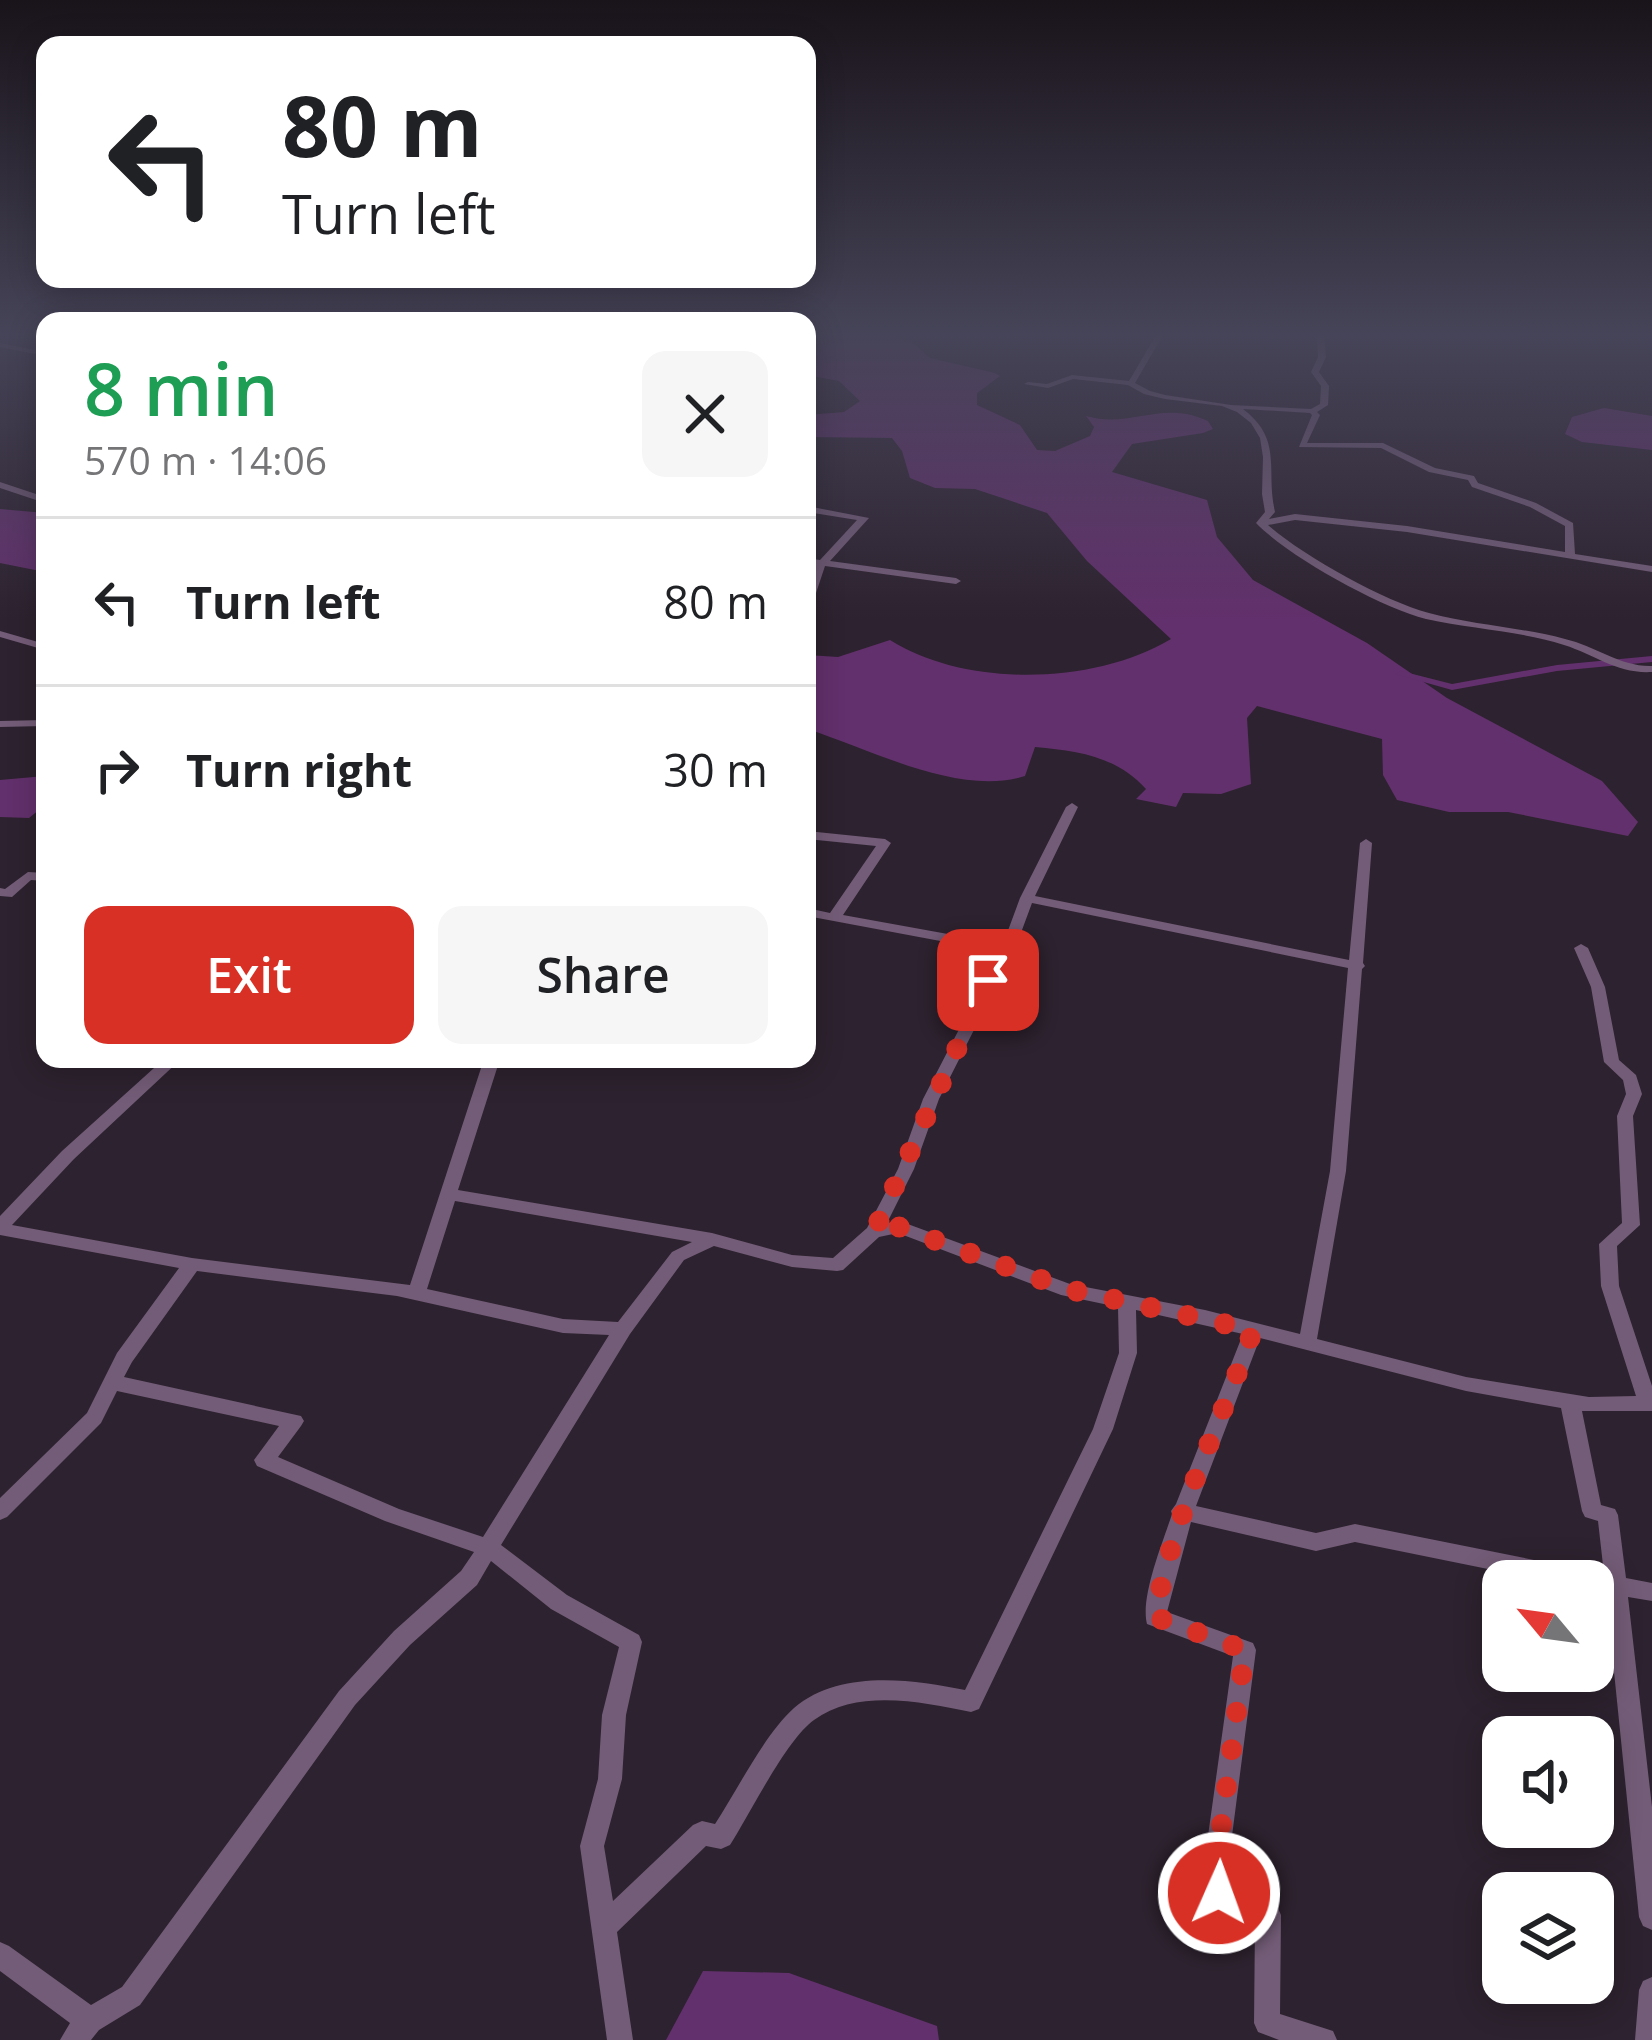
<!DOCTYPE html>
<html lang="en">
<head>
<meta charset="utf-8">
<style>
  :root { --surface:#fff; --page:#f6f6f6; --text:#202124; --muted:#757577; --line:#e0e0e0; --accent:#d93025 }
  body { margin:0; font-family:"Open Sans",sans-serif; background:var(--page); color:var(--text); height:100vh; display:flex; flex-direction:column; font-size:45px; white-space:nowrap }
  * { box-sizing:border-box; margin:0 }
  p { font-size:39px; color:var(--muted) }
  .icon { flex:none; width:66px; height:66px; fill:none; stroke:currentColor; stroke-width:2; stroke-linecap:round; stroke-linejoin:round }
  .map { position:relative; flex:1; overflow:hidden }
  .drawer { position:absolute; left:36px; top:312px; width:780px; height:756px; display:flex; flex-direction:column; background:var(--surface); border-radius:24px; box-shadow:0 6px 30px #0003 }
  .drawer>* { flex:none }
  .banner { position:absolute; left:36px; top:36px; width:780px; height:252px; border-radius:24px; box-shadow:0 6px 30px #0003; background:#fff; color:var(--text); overflow:hidden }
  .needle { width:78px; rotate:299deg }
  .controls { position:absolute; left:1482px; top:1560px; display:grid; gap:24px }
  .controls a { display:grid; place-items:center; width:132px; height:132px; border-radius:24px; background:var(--surface); box-shadow:0 6px 30px #0003; font-size:60px }
  .pin { position:absolute; display:grid; place-items:center; width:102px; height:102px; color:#fff; margin:-51px; border-radius:24px; box-shadow:0 6px 18px #0006 }
  .me { position:absolute; width:132px; margin:-66px; rotate:2deg; stroke-linejoin:round; filter:drop-shadow(0 0 9px #0008) }
  .turn { display:flex; align-items:center; gap:42px; height:252px; padding:0 48px; font-size:54px }
  .turn .icon { width:156px; height:156px; stroke-width:2.5 }
  .turn b { display:block; font-size:84px; line-height:102px }
  .round { display:grid; place-items:center; flex:none; width:126px; height:126px; border-radius:24px; background:var(--page) }
  .summary { display:flex; align-items:center; justify-content:space-between; height:204px; padding:0 48px }
  h1 { font-size:72px; font-weight:600; line-height:90px; color:#1e9e55 }
  .primary-button { display:flex; gap:24px; margin-top:auto; padding:24px 48px }
  .primary-button a { flex:1; height:138px; border-radius:24px; background:var(--accent); color:#fff; font-size:48px; font-weight:600; line-height:138px; text-align:center }
  .primary-button a+a { background:var(--page); color:var(--text) }
  ul { padding:0; list-style:none }
  li { display:flex; align-items:center; gap:36px; height:168px; padding:0 48px; border-top:3px solid var(--line) }
  li div { flex:1 }
  li b { display:block; font-size:45px }
  li em { font-style:normal }
  .map>svg:first-child { display:block }
  .water { fill:#62306c }
  .lines { fill:none; stroke-linecap:round; stroke-linejoin:round }
  .canal { fill:#62306c; fill-rule:evenodd }
  .minor { fill:#735c77; fill-rule:evenodd }
  .route { stroke:#d93025; stroke-width:21; stroke-dasharray:0 37.8 }
</style>
</head>
<body>
<div class="map">
<svg width="1652" height="2040" viewBox="0 0 1652 2040">
  <rect width="100%" height="100%" fill="#2d222f"/>
  <!-- water -->
  <path class="water" d="M807,335H887L912,342L930,358L995,373L1000,376L977,393V405L1020,425L1037,450L1055,451L1090,436L1094,427L1086,416C1131,429 1162,399 1208,421L1213,429L1203,433L1132,444L1112,472L1207,500L1217,537L1253,580L1367,643L1447,698L1602,781L1638,822L1628,836L1508,812H1449L1397,800L1383,775L1382,739L1257,706L1247,718L1251,784L1221,794L1183,793L1176,807L1136,799L1146,789C1116,756 1078,751 1035,747L1025,776C958,797 871,749 807,729V655L838,657L890,640C966,688 1094,685 1171,639L1087,561L1047,513L975,489L935,488L910,478L902,451L892,438L807,437V415L844,412L860,401L839,381L807,375Z
    M1604,408L1652,416V450L1582,442L1565,434L1572,417Z
    M0,509L45,513V572L0,563Z
    M45,776V805L29,818L0,817V780Z
    M703,1971L789,1973L937,2026L939,2040H666Z"/>
  <g class="lines">
    <!-- canal -->
    <path class="canal" d="M1652,656V662L1557,671L1452,690L1395,674L1401,671L1452,684L1557,665Z"/>
    <!-- minor -->
    <path class="minor" d="M1156,335H1163L1135,383L1150,391L1165,395L1231,405L1311,409L1320,404L1321,386L1311,372L1318,357L1317,336L1324,335L1326,357L1319,372L1329,386L1328,405L1317,412L1320,415L1307,443H1383L1435,468L1474,476L1478,483L1536,503L1573,523L1575,554L1652,566V572L1407,532L1295,520L1268,525C1303,556 1384,601 1429,613C1473,625 1520,627 1565,639C1595,646 1621,667 1652,666V672C1617,674 1596,655 1564,645C1520,631 1471,629 1426,619C1380,607 1289,557 1256,523L1265,512L1262,494L1263,457L1260,438L1251,423L1237,412L1222,406L1165,399L1144,394L1128,385L1073,379L1048,388L1024,384L1028,382L1047,384L1072,375L1129,381ZM1243,409L1310,413L1312,415L1299,447L1381,448L1429,472L1468,480L1472,487L1530,507L1565,526V552L1407,526L1295,514L1269,519L1275,512C1265,470 1284,440 1243,409Z
      M0,343L45,352V356L0,347Z
      M0,482L45,497V503L0,488Z
      M807,506L869,518L830,561L956,578L961,581L956,584L825,566L812,605L807,608V590L816,565L807,564V558L820,560L857,520L807,512Z
      M0,631L45,644V650L0,637Z
      M45,720V726L0,727V721Z
      M1072,803L1078,807L1035,896L1349,960L1360,843L1366,839L1372,843L1363,963L1365,966L1362,969L1346,1171L1317,1339L1466,1377L1589,1397L1636,1396L1601,1286L1599,1244L1622,1223L1617,1116L1626,1094L1623,1080L1604,1062L1591,987L1574,948L1581,944L1588,948L1605,987L1619,1060L1636,1075L1642,1094L1633,1116L1640,1225L1617,1246L1619,1286L1652,1386V1411H1582L1601,1505L1615,1509L1618,1515L1626,1578L1652,1583V1601L1628,1597L1652,1807V1930L1643,1926L1639,1917L1606,1593L1593,1590V1581H1547L1355,1542L1316,1551L1191,1522L1167,1612L1253,1643L1256,1650L1232,1836V1886L1277,1906L1281,1915L1280,2014L1333,2031L1337,2040H1279L1258,2032L1254,2023L1255,1922L1210,1902L1206,1893L1208,1836L1233,1656L1147,1624C1140,1597 1163,1542 1172,1514L1171,1511L1176,1504L1243,1334L1136,1310L1137,1353L1113,1429L979,1709L971,1712C923,1702 857,1688 814,1720C786,1740 750,1814 730,1845L721,1849L706,1846L617,1932L633,2040H607L580,1846L598,1779L602,1715L619,1647L551,1609L491,1561L477,1585L410,1645L355,1705L140,2005L99,2030L91,2040H60L70,2023L0,1971V1942L9,1946L91,2005L122,1987L339,1691L394,1631L461,1571L474,1552L385,1521L257,1466L254,1460L279,1426L117,1391L101,1423L7,1517L0,1520V1498L87,1413L117,1353L179,1268L0,1235V1216L62,1151L164,1059H181L74,1159L12,1225L192,1258L410,1285L484,1059H500L458,1190L712,1233L792,1255L833,1258L867,1228L898,1169L923,1099L999,952L807,916V908L830,913L876,846L807,839V831L885,839L891,843L843,915L1003,944L1020,898L1066,807ZM1032,903L1348,968L1330,1171L1300,1334L1205,1310L1070,1284L905,1223L899,1221L887,1223L914,1169L939,1099L1015,949ZM455,1201L692,1242L672,1252L618,1322L563,1319L427,1289ZM898,1233L1061,1295L1118,1307L1119,1353L1093,1429L965,1690C912,1679 839,1669 794,1708C764,1735 738,1789 715,1824L702,1821L693,1825L613,1901L604,1846L622,1779L626,1715L642,1642L639,1635L567,1595L501,1545L630,1334L684,1260L714,1246L792,1267L837,1271L843,1270L879,1237ZM197,1271L397,1296L563,1333L609,1335L483,1537L399,1509L278,1457L301,1426L304,1421L301,1416L124,1377L132,1362ZM1260,1338L1466,1391L1561,1408L1582,1511L1585,1517L1598,1521L1604,1574L1355,1524L1316,1533L1196,1506Z
      M28,872L45,873V881L31,880L12,897L0,896V888L5,889Z
      M1652,1977V2040H1635L1639,1990L1643,1981Z"/>
  </g>
  <!-- sky -->
  <linearGradient id="sky" x2="0" y2="1"><stop stop-color="#19131a"/><stop offset="0.54" stop-color="#464458"/><stop offset="1" stop-color="#464458" stop-opacity="0"/></linearGradient>
  <rect width="1652" height="620" fill="url(#sky)"/>
  <g class="lines">
    <!-- route -->
    <path class="route" d="M988,980L874,1232L899,1227L1067,1289L1253,1330C1220,1427 1172,1516 1155,1617L1245,1650L1220,1836L1219,1893"/>
  </g>
</svg>
<div class="controls">
<a><svg class="needle" viewBox="-14 -14 28 28"><path d="M0-13l5 13h-10z" fill="#e53935"/><path d="M0 13l5-13h-10z" fill="#757577"/></svg></a>
<a><svg class="icon" aria-label="sound" viewBox="0 0 24 24"><path d="M4 9h4l5-4v14l-5-4H4zM17 9q2 3 0 6"/></svg></a>
<a><svg class="icon" aria-label="layers" viewBox="0 0 24 24"><path d="M12 4l9 5-9 5-9-5zM3 14l9 5 9-5"/></svg></a>
</div>
<div class="pin" style="left:988px;top:980px;background:#d93025"><svg class="icon" aria-label="arrive" viewBox="0 0 24 24"><path d="M6 21V4h12l-3 4 3 4H6"/></svg></div>
<svg class="me" style="left:1219px;top:1893px" viewBox="-20 -20 40 40"><circle r="17" fill="#d93025" stroke="#fff" stroke-width="3"/><path d="M0-11L8 9 0 5-8 9z" fill="#fff"/></svg>
<div class="banner">
<div class="turn"><svg class="icon" aria-label="left" viewBox="0 0 24 24"><path d="M17 20v-9H6M10 6l-5 5 5 5"/></svg><div><b>80 m</b>Turn left</div></div>
</div>
<section class="drawer">
<div class="summary"><div><h1>8 min</h1><p>570 m · 14:06</p></div><a class="round"><svg class="icon" aria-label="close" viewBox="0 0 24 24"><path d="M6 6l12 12M18 6L6 18"/></svg></a></div>
<ul>
<li><svg class="icon" aria-label="left" viewBox="0 0 24 24"><path d="M17 20v-9H6M10 6l-5 5 5 5"/></svg><div><b>Turn left</b></div><em>80 m</em></li>
<li><svg class="icon" aria-label="right" viewBox="0 0 24 24"><path d="M7 20v-9h11M14 6l5 5-5 5"/></svg><div><b>Turn right</b></div><em>30 m</em></li>
</ul>
<div class="primary-button"><a>Exit</a><a>Share</a></div>
</section>
</div>
</body>
</html>
